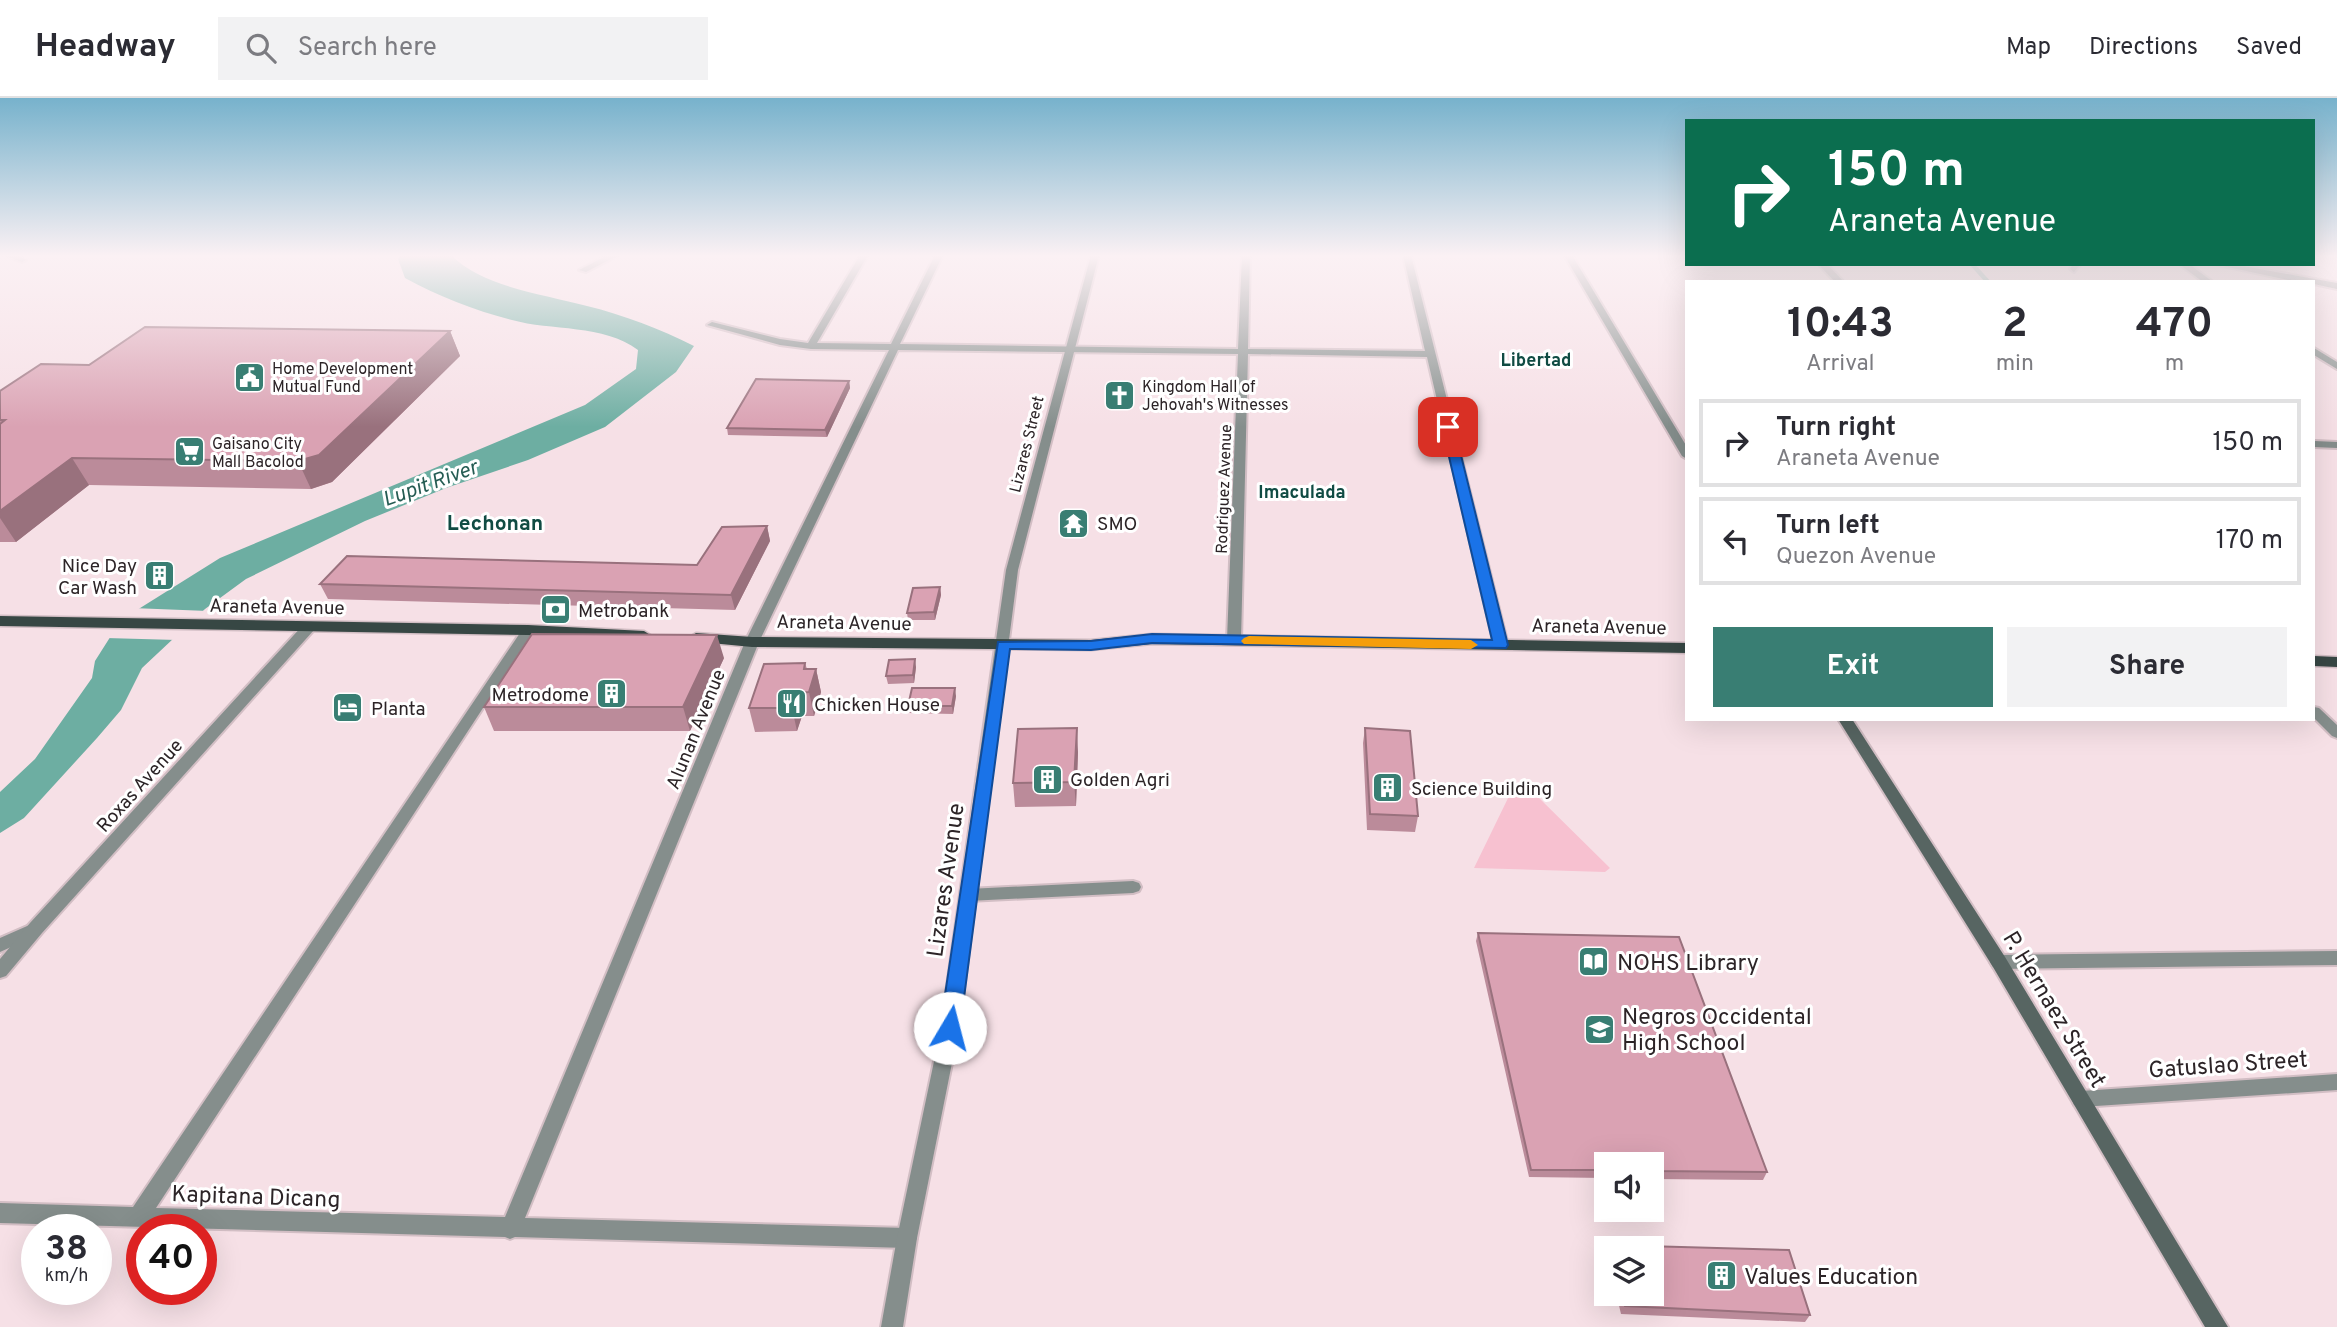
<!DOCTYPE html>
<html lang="en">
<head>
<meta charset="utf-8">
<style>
  :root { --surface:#fff; --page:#f2f2f3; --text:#2b2b33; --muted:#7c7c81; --line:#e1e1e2; --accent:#397e73 }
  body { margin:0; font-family:Overpass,sans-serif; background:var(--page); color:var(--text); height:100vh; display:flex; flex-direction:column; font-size:26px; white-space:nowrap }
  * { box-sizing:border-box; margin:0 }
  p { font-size:23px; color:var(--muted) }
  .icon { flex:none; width:38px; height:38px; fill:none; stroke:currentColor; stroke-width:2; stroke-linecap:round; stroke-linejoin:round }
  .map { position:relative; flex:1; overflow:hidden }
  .sheet { position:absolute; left:1685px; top:182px; width:630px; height:441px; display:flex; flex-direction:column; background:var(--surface); border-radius:0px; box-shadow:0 7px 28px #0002 }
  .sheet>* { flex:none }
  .banner { position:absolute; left:1685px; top:21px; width:630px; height:147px; border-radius:0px; box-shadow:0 7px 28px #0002; background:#0b6e4f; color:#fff; overflow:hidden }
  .buttons { position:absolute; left:1594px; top:1054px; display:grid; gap:14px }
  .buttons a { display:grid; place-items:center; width:70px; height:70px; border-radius:0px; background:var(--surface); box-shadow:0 7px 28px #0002; font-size:35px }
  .speed { position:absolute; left:21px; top:1116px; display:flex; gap:14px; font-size:35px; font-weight:700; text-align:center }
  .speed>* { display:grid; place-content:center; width:91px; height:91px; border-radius:50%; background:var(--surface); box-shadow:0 7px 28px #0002; line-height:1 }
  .speed small { font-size:18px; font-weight:400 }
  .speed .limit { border:10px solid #d22; background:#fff; color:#111 }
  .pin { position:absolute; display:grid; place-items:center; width:60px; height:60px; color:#fff; margin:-30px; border-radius:14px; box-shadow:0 4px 10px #0006 }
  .me { position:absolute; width:77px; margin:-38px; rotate:8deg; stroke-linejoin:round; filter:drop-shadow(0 0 5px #0008) }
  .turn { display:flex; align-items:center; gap:24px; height:147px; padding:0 28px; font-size:32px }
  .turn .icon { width:91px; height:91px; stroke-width:2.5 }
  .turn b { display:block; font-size:49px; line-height:60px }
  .eta { display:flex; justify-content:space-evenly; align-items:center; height:119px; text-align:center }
  .eta b { font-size:42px; font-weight:700; line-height:49px }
  .cta { display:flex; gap:14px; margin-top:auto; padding:14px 28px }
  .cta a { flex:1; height:80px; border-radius:0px; background:var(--accent); color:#fff; font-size:28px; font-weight:700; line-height:80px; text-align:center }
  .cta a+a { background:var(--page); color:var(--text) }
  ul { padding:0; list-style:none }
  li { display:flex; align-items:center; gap:21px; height:88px; margin:0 14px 10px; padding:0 14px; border:4px solid var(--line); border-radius:0px }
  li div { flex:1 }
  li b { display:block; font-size:26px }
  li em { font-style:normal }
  header { display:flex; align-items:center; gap:42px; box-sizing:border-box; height:98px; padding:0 35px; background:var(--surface); border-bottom:2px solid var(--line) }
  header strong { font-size:33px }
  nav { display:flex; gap:38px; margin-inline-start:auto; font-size:24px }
  .search { width:490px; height:63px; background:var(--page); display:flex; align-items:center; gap:18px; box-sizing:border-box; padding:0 24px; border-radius:0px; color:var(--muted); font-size:26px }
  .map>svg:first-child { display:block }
  .green { fill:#f7c1d0 }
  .water { fill:#6daea2 }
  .pier { fill:#f6e0e6 }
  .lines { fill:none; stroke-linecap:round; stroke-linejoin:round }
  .stream { stroke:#6daea2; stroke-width:4.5 }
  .minor-casing { stroke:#d2bec4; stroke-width:4 }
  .tertiary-casing { stroke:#d2bec4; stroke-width:4 }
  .secondary-casing { stroke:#d2bec4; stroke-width:4 }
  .primary-casing { stroke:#d2bec4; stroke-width:3 }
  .minor { fill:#858e8c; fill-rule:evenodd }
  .tertiary { fill:#858e8c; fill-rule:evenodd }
  .secondary { fill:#576562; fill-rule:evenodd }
  .primary { fill:#374744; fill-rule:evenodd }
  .wall { fill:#bb8b9a }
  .shaded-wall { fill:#99717d }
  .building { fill:#daa2b3; stroke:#99717d; stroke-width:2 }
  .route { fill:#1a73e8; stroke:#114b97; stroke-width:2 }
  .slow { fill:#f59e0b }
  .labels { text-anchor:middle; stroke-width:6; stroke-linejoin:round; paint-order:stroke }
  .far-poi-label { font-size:16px; fill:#2c2427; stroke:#fff; text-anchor:start }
  .far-street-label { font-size:16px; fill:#2c2427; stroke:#fff }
  .far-neighbourhood-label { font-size:18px; font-weight:bold; fill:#104b43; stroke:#fff }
  .poi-label { font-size:19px; fill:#2c2427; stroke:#fff; text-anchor:start }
  .street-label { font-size:19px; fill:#2c2427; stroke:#fff }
  .water-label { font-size:21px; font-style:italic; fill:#255c53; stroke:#fff }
  .neighbourhood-label { font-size:21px; font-weight:bold; fill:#104b43; stroke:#fff }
  .near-street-label { font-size:23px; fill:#2c2427; stroke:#fff }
  .near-poi-label { font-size:23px; fill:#2c2427; stroke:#fff; text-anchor:start }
</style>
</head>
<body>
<header>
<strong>Headway</strong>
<div class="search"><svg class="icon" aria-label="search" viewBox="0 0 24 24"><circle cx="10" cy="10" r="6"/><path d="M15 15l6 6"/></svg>Search here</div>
<nav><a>Map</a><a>Directions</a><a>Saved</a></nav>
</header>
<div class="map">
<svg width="2337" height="1229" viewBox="0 0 2337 1229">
  <rect width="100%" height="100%" fill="#f6e0e6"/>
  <!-- green -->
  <path class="green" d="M1519,688L1536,697L1610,770L1605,774L1474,770L1511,694L1513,689Z"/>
  <!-- water -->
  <path class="water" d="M400,157H451C484,190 544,196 587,208C624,217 660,231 694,248L676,274L605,329L528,362L446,390L365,423L246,481L205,511L142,570L121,612L97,640L24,720L0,735V694L35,661L92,580L95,563L121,522L220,460L585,307L636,271L638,252C604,226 551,233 512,222C476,213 438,198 405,180L398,161Z"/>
  <!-- pier -->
  <path class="pier" d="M132,510L208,513L177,542L106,540L118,519Z"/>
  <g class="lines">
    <!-- stream -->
    <path class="stream" d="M1972,166L1988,184"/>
    <defs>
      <path id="minor" d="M4,157H17L26,162L22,164Z
        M608,157H619L586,174L579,172Z
        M860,157H868L817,245L891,246L935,157H943L900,246L1238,251L1242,157H1250L1248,251L1425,253L1403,157H1411L1508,547L1501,551L1494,547L1427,259L1248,256L1241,542L1234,546L1227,542L1238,256L898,252L759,544L525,1120L907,1130L914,1133L917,1140L914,1147L907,1150L515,1139L510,1141L505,1139L0,1125V1105L133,1109L522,532L528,528L534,532L156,1110L505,1119L745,544L889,252L811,251L780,247L707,227L712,224L780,241L808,245Z
        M1564,157H1572L1687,349V361L1682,358Z
        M2073,166H2081L2074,174L2070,171Z
        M2179,166H2189L2213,184H2203Z
        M2214,166H2232L2337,185V191L2314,186V184H2297Z
        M2314,250L2337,264V271L2314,257Z
        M1133,783L1139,785L1141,789L1139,793L1133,795L968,803L962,801L960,797L962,793L968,791Z
        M34,825L40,826L42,831L40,836L0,854V840Z
        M2337,853V867L1999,871L1993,869L1990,864L1993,859L1999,857Z"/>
      <path id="tertiary" d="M1091,157H1099L1018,472L959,930L917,1140L903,1229H881L897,1140L941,930L1006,472Z
        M1818,166H1827L1844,184H1835Z
        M2314,343L2337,344V350L2314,349Z
        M309,525L315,529L314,532L42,835L6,878L0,880V861L30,825L304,526Z
        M2314,609L2319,610L2337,627V640L2332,638L2314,620Z
        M2337,976V992L2081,1009L2074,1007L2072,1001L2074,995L2081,993Z"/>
      <path id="secondary" d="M1838,621H1852L2005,859L2228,1229H2205L1993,869Z"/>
      <path id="primary" d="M0,518L528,527L644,533L652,538L644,543L528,537L0,528Z
        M696,535L752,539L1091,542L1152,536L1687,545V555L1152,546L1091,552L752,549L690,543L688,540Z
        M2314,558L2337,559V569L2314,568Z"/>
    </defs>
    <!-- minor casing -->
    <use href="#minor" class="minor-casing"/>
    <!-- tertiary casing -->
    <use href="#tertiary" class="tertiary-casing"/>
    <!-- secondary casing -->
    <use href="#secondary" class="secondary-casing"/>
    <!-- primary casing -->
    <use href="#primary" class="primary-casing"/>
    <!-- minor -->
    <use href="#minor" class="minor"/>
    <!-- tertiary -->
    <use href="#tertiary" class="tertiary"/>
    <!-- secondary -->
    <use href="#secondary" class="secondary"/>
    <!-- primary -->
    <use href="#primary" class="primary"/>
  </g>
  <!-- wall -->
  <path class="wall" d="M450,233L460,258L332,384L311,391L89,387L16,444H0V293Z
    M849,283L850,290L827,339L728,337L727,330Z
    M767,428L770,443L735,512L328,501L320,486L697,467Z
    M940,489L941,497L935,522H908L907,515Z
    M724,560L690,633H494L484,609Z
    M805,565L807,571H816L821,594L814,618H802L797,633L755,634L749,610Z
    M916,569L914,585L888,586L886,578Z
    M956,598L953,616L909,615L908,608Z
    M1365,630L1418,718L1415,734L1367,732L1363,645Z
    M1078,654L1076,708L1015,709L1013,685Z
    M1478,835L1767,1074L1763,1082L1652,1081V1066H1606V1080L1529,1079L1476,843Z
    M1609,1147L1789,1152L1810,1217L1805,1224L1621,1216L1616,1195H1652V1150H1608Z"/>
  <!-- shaded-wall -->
  <path class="shaded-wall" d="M450,233L460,258L332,384L311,391L298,363Z
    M849,283L850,290L827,339L825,332Z
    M72,360L89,387L16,444L0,420V413Z
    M767,428L770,443L735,512L731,497Z
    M940,489L941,497L935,522L934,514Z
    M717,537L724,560L690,633L683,609Z
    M915,561L916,569L914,585L913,577Z
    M816,571L821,594L814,618L809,594Z
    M955,590L956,598L953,616L952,608Z
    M797,595L802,618L797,633L792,610Z
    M1077,630L1078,654L1076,708L1074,684Z"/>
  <!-- building -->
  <path class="building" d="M145,229L450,233L319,357L298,363L72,360L0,413V326L5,322H0V293L41,266L89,267Z
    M756,281L849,283L825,332L727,330Z
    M767,428L731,497L320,486L347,458L697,467L722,429Z
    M940,489L934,514L907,515L913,490Z
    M532,536L717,537L683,609H484Z
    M915,561L913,577L886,578L889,562Z
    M805,565L804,571H816L809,594L797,595L792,610H749L764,566Z
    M912,590H955L952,608H908Z
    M1077,630L1074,684L1013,685L1018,631Z
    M1365,630L1410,633L1418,718L1370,716Z
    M1478,835L1679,839L1767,1074L1652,1073V1066H1606V1072H1531Z
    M1609,1147L1789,1152L1810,1217L1625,1208L1621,1195H1652V1150H1610Z"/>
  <!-- sky -->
  <linearGradient id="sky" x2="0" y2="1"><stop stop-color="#77b2cc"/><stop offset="0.48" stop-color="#fbf1f4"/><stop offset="1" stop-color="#fbf1f4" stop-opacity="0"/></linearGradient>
  <rect width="2337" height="329" fill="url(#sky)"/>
  <!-- route -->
  <path class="route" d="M1448,325L1454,329L1508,547L1506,550L1152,545L1091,552L1010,551L960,930L957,936L950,939L943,936L940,930L998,544L1091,543L1152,536L1492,542L1442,329Z"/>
  <!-- slow -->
  <path class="slow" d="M1249,538L1471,542L1478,547L1471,551L1244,546L1241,543L1244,540Z"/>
  <!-- icons -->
  <defs>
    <symbol id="civic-square" viewBox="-11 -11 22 22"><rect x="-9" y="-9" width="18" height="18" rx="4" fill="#397e73" stroke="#fff"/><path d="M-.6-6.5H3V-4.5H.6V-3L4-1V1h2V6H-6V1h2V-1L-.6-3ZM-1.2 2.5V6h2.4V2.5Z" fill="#fff"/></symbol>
    <symbol id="church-square" viewBox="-11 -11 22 22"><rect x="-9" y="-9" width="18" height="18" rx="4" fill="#397e73" stroke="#fff"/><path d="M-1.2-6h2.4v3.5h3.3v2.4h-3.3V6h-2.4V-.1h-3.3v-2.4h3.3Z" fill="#fff"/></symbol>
    <symbol id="supermarket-square" viewBox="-11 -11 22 22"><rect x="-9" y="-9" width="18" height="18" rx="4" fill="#397e73" stroke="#fff"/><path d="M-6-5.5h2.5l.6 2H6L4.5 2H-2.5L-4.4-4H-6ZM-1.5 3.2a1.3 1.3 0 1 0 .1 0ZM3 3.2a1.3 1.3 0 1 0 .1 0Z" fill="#fff"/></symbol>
    <symbol id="temple-square" viewBox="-11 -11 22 22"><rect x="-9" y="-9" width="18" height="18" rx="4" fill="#397e73" stroke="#fff"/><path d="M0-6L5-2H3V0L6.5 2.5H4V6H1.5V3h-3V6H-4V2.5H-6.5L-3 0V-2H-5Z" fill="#fff"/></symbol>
    <symbol id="building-square" viewBox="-11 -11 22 22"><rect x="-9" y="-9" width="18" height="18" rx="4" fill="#397e73" stroke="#fff"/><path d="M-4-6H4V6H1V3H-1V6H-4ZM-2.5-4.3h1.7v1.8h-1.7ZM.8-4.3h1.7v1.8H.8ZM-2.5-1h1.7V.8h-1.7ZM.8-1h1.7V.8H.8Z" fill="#fff"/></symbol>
    <symbol id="bank-square" viewBox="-11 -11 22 22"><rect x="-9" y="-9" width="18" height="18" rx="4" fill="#397e73" stroke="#fff"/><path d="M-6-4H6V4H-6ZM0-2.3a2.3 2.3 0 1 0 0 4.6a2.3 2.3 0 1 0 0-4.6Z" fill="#fff"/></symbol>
    <symbol id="restaurant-square" viewBox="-11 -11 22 22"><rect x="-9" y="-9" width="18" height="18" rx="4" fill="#397e73" stroke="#fff"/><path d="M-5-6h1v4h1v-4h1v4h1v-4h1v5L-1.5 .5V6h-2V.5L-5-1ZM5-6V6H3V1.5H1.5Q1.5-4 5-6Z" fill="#fff"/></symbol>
    <symbol id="hotel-square" viewBox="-11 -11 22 22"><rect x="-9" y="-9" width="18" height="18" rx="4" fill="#397e73" stroke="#fff"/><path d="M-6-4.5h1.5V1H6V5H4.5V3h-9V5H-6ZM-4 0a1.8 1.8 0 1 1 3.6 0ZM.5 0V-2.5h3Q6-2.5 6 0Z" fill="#fff"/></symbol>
    <symbol id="library-square" viewBox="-11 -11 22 22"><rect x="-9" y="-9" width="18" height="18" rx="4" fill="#397e73" stroke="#fff"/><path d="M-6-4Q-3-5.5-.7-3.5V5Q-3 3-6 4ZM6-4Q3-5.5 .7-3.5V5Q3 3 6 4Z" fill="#fff"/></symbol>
    <symbol id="school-square" viewBox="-11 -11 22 22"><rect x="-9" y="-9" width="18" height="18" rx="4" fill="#397e73" stroke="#fff"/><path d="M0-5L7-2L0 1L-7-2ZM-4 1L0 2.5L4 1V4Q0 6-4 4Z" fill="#fff"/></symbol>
  </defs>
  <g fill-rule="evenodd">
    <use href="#civic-square" x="232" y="262" width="35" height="35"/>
    <use href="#church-square" x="1102" y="280" width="35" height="35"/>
    <use href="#supermarket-square" x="172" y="336" width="35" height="35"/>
    <use href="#temple-square" x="1056" y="408" width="35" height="35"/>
    <use href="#building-square" x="142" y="460" width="35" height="35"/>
    <use href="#bank-square" x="538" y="494" width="35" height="35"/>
    <use href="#building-square" x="594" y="578" width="35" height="35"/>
    <use href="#restaurant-square" x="774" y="588" width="35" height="35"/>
    <use href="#hotel-square" x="330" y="592" width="35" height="35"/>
    <use href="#building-square" x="1030" y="664" width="35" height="35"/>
    <use href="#building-square" x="1370" y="672" width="35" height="35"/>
    <use href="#library-square" x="1576" y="846" width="35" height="35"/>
    <use href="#school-square" x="1582" y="914" width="35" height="35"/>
    <use href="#building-square" x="1704" y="1160" width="35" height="35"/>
  </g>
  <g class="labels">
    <!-- far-poi labels -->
    <g class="far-poi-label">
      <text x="272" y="276">Home Development<tspan x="272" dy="18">Mutual Fund</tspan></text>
      <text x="1142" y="294">Kingdom Hall of<tspan x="1142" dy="18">Jehovah's Witnesses</tspan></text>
      <text x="212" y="351">Gaisano City<tspan x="212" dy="18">Mall Bacolod</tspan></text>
    </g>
    <!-- far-street labels -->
    <g class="far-street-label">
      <text transform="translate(1026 346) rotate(-76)" y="6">Lizares Street</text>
      <text transform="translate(1223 391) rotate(-88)" y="6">Rodriguez Avenue</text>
    </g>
    <!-- far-neighbourhood labels -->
    <g class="far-neighbourhood-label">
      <text x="1536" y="268">Libertad</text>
      <text x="1302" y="400">Imaculada</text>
    </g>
    <!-- poi labels -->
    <g class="poi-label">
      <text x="1097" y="432">SMO</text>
      <text x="137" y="474" text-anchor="end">Nice Day<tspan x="137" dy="22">Car Wash</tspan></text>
      <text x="578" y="519">Metrobank</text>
      <text x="589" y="603" text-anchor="end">Metrodome</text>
      <text x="814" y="613">Chicken House</text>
      <text x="371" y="617">Planta</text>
      <text x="1070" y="688">Golden Agri</text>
      <text x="1411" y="697">Science Building</text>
    </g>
    <!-- street labels -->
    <g class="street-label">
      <text transform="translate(277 508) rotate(1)" y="7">Araneta Avenue</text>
      <text transform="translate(844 524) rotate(1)" y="7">Araneta Avenue</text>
      <text transform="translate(1599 528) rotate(1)" y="7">Araneta Avenue</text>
      <text transform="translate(695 631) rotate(-68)" y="7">Alunan Avenue</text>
      <text transform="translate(139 687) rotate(-48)" y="7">Roxas Avenue</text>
    </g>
    <!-- water labels -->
    <g class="water-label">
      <text transform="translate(430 385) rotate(-20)" y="7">Lupit River</text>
    </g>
    <!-- neighbourhood labels -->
    <g class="neighbourhood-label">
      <text x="495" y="432">Lechonan</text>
    </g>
    <!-- near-street labels -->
    <g class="near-street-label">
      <text transform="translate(945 782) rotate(-82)" y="8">Lizares Avenue</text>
      <text transform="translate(2055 911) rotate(59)" y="8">P. Hernaez Street</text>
      <text transform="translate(2228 966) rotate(-4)" y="8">Gatuslao Street</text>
      <text transform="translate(256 1098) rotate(2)" y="8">Kapitana Dicang</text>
    </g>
    <!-- near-poi labels -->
    <g class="near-poi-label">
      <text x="1617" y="872">NOHS Library</text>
      <text x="1622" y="926">Negros Occidental<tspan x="1622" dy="26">High School</tspan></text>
      <text x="1744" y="1186">Values Education</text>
    </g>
  </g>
</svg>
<div class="buttons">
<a><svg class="icon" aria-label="sound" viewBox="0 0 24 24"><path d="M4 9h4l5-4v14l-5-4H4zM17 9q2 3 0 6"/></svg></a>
<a><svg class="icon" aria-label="layers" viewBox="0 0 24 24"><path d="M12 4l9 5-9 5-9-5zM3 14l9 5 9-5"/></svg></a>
</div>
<div class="speed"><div>38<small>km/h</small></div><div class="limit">40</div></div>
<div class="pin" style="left:1448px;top:329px;background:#d93025"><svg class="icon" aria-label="arrive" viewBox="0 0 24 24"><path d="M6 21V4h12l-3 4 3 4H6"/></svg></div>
<svg class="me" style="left:950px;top:930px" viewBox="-20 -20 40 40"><circle r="19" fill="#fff"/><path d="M0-13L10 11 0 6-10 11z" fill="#1a73e8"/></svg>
<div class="banner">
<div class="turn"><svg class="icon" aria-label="right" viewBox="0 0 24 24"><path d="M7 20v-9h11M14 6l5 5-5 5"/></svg><div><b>150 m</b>Araneta Avenue</div></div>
</div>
<section class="sheet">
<div class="eta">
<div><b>10:43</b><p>Arrival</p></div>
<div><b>2</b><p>min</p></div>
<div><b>470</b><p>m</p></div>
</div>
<ul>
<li><svg class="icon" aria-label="right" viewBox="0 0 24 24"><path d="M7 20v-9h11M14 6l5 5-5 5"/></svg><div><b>Turn right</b><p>Araneta Avenue</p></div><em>150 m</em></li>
<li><svg class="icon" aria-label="left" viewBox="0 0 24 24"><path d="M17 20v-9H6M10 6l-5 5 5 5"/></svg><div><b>Turn left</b><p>Quezon Avenue</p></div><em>170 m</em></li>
</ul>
<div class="cta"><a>Exit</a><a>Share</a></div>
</section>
</div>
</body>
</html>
